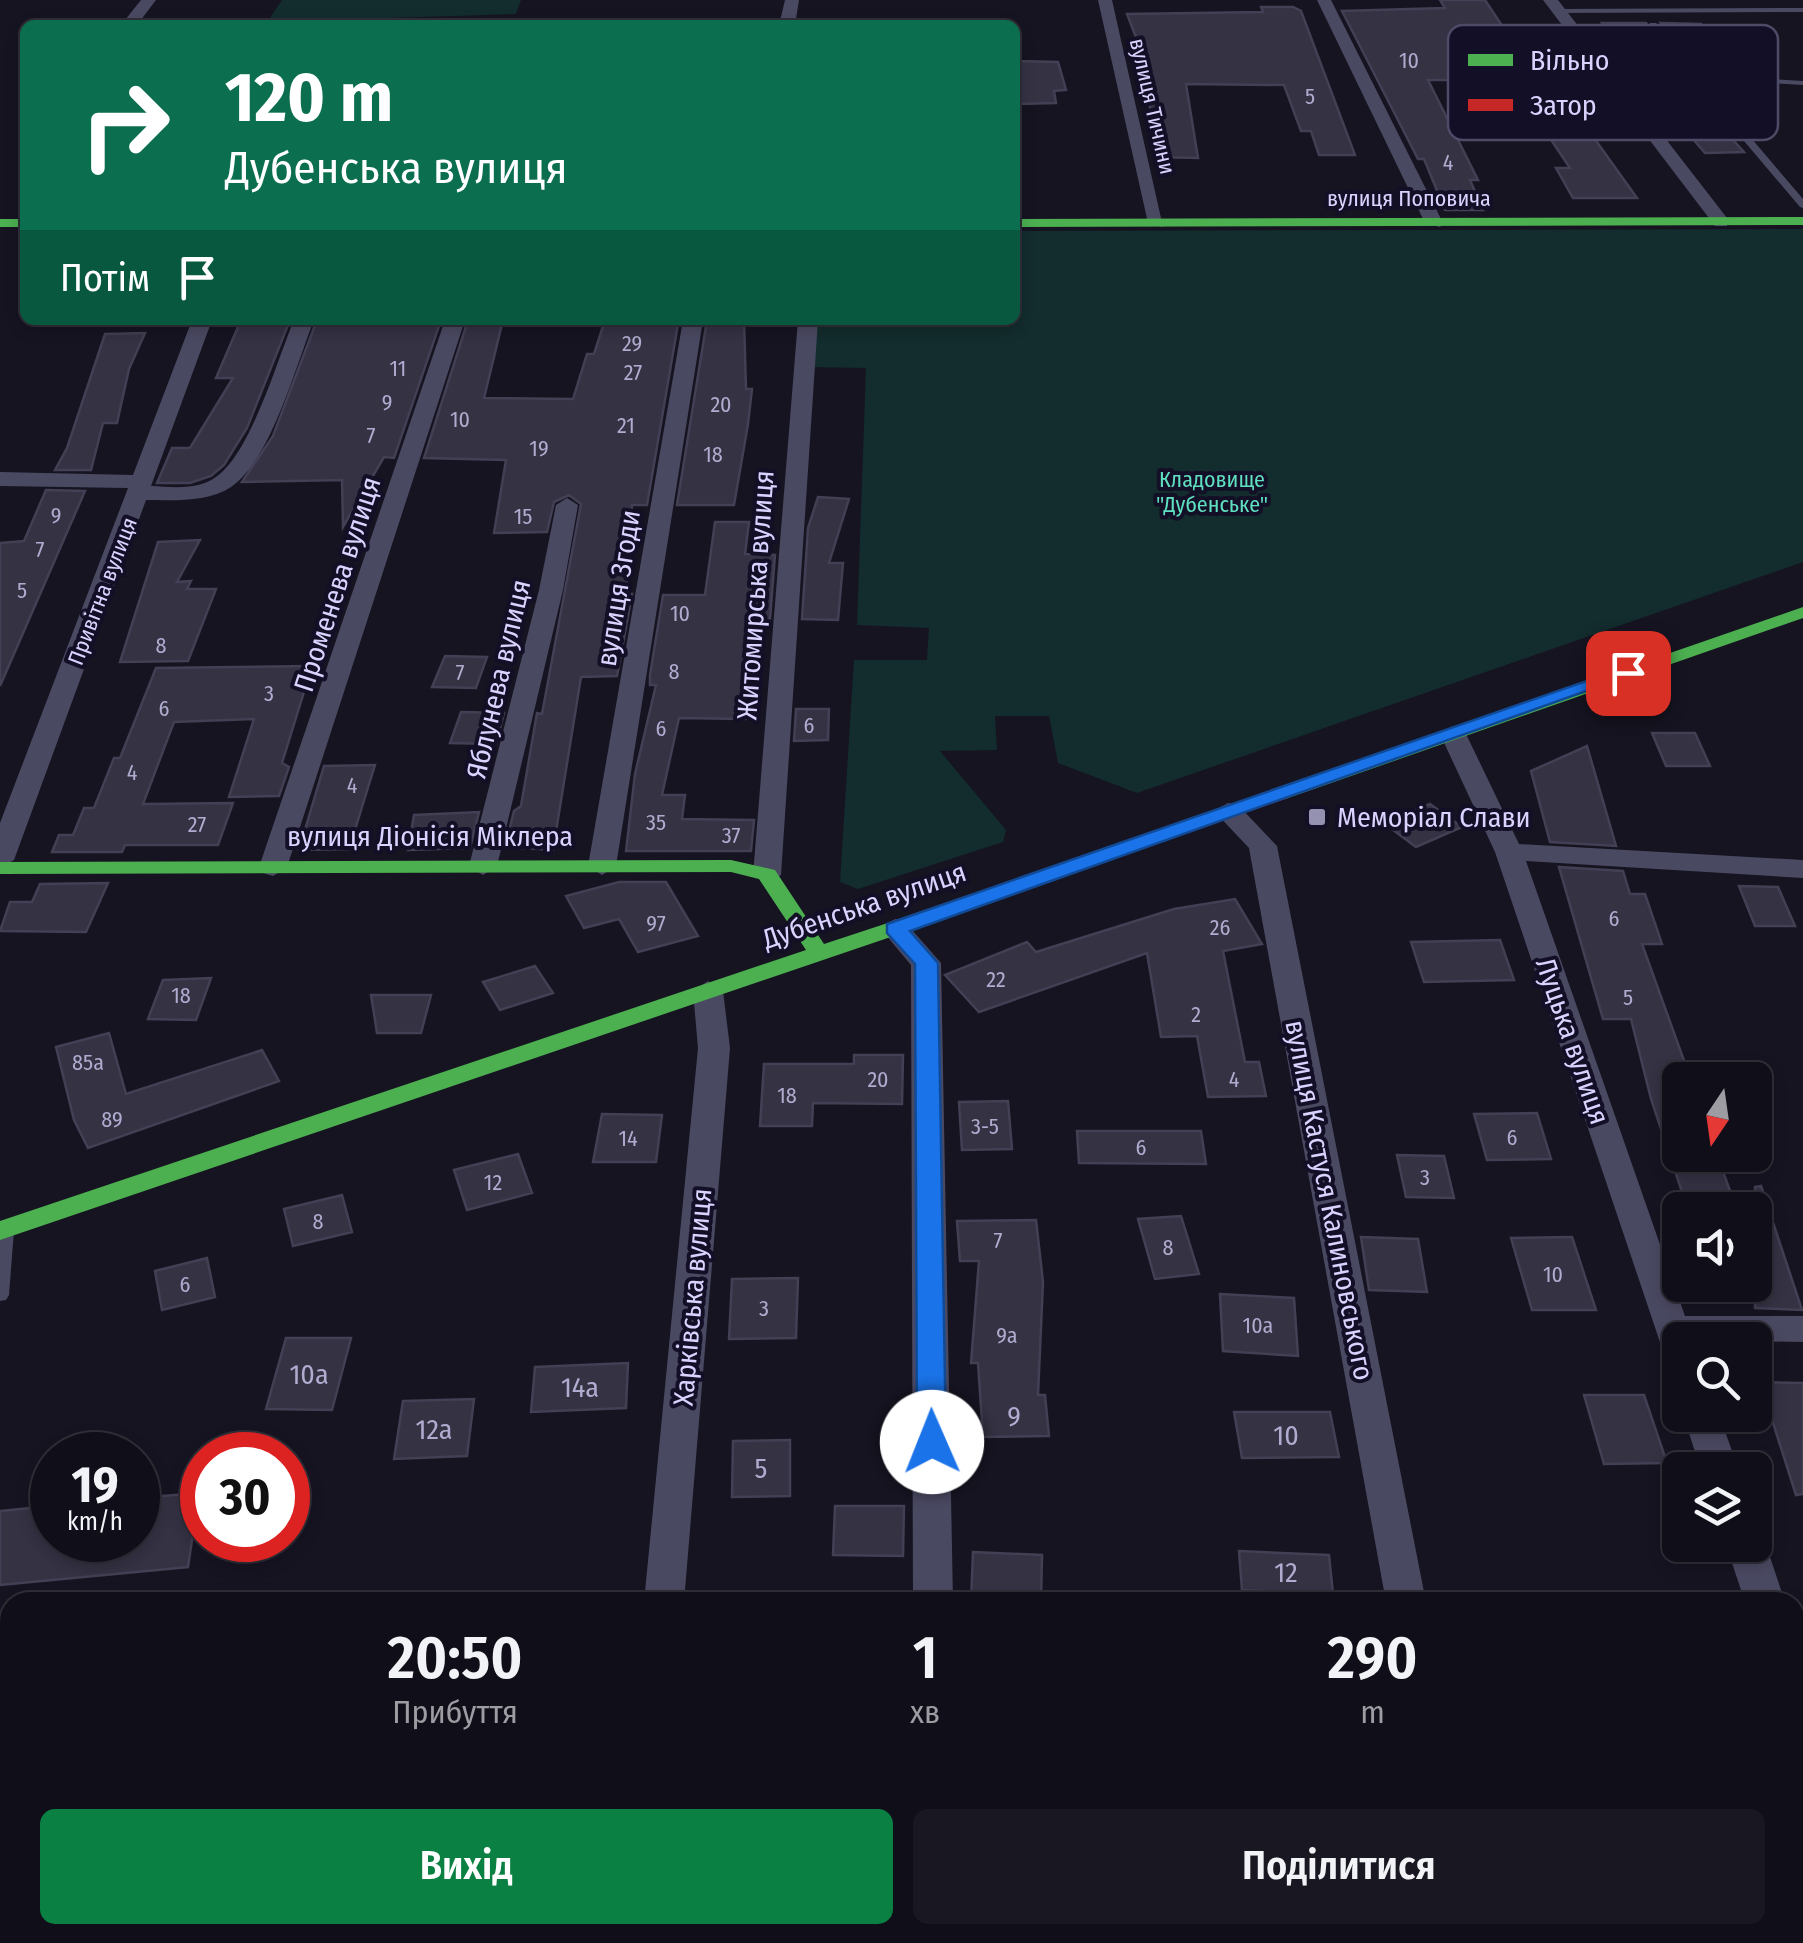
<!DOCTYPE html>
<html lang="uk">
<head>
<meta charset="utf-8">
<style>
  :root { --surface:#100f19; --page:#191822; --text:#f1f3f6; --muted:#9c9ca2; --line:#302f38; --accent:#0b8043 }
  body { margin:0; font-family:"Fira Sans Condensed",sans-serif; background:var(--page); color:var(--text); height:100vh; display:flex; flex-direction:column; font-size:38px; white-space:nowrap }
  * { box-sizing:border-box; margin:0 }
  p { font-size:32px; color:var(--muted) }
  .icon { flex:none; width:55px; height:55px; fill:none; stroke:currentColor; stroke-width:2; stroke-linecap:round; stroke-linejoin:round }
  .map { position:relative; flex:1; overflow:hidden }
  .sheet { position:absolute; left:0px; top:1592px; width:1805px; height:352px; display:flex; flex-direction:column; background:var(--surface); border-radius:30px 30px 0 0; box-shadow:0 5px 15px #0003,0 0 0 2px var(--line) }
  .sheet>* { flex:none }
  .top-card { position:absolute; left:20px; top:20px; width:1000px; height:305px; border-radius:15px; box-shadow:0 5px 15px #0003,0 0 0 2px var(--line); background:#0b6e4f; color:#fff; overflow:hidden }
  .needle { width:65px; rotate:193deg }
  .fabs { position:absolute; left:1662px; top:1062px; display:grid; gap:20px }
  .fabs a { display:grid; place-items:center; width:110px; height:110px; border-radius:15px; background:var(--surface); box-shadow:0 5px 15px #0003,0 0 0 2px var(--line); font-size:50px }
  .speed { position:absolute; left:30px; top:1432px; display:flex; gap:20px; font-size:50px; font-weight:700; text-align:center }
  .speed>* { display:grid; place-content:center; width:130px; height:130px; border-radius:50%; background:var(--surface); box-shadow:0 5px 15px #0003,0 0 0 2px var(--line); line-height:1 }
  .speed small { font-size:25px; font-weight:400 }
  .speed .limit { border:15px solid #d22; background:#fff; color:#111 }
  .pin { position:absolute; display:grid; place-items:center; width:85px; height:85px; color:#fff; margin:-42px; border-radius:20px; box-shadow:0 5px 15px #0006 }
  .me { position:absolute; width:110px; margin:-55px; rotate:359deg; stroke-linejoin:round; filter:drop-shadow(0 0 8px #0008) }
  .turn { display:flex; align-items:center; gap:35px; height:210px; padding:0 40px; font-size:45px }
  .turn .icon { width:130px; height:130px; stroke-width:2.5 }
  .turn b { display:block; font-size:70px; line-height:85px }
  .then { display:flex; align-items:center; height:95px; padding:0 40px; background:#0003; gap:20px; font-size:38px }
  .eta { display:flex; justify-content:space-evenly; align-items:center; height:170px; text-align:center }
  .eta b { font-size:60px; font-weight:600; line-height:70px }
  .action { display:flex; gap:20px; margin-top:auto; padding:20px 40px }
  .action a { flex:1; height:115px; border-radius:15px; background:var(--accent); color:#fff; font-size:40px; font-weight:600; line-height:115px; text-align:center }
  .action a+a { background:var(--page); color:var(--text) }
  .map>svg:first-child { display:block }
  .green { fill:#132c2d }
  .building { fill:#343243; stroke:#433f54; stroke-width:2.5 }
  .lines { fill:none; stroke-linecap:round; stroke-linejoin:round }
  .lane { fill:#4a4962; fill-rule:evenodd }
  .street { fill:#4a4962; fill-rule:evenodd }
  .fast { fill:#4caf50; fill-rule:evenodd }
  .jam { fill:#c62828; fill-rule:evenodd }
  .route { fill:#1a73e8; stroke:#114b97; stroke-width:2.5 }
  .poi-dot { fill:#9591b1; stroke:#130f26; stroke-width:4 }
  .labels { text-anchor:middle; stroke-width:8; stroke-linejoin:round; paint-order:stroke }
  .number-label { font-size:22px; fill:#b0acd0 }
  .far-street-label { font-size:22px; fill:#d9d4ff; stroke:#130f26 }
  .far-park-label { font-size:22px; fill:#5fe0c0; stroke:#130f26 }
  .street-label { font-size:28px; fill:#d9d4ff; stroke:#130f26 }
  .poi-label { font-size:28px; fill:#d9d4ff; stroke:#130f26; text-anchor:start }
  .near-number-label { font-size:28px; fill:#b0acd0 }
  .key { fill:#130f26; stroke:#4e4a67; stroke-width:2.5 }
  .key-label { font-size:28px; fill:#d9d4ff }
</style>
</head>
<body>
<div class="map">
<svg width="1803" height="1943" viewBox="0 0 1803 1943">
  <rect width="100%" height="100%" fill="#161421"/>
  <!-- green -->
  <path class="green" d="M282,0H521L516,14L267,22Z
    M1803,229V562L1137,793L1058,763L1049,716H995L997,750L940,751L1006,830L1003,842L858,889L840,882L854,660H927L929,628L857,625L866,368L806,367L813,320H1015V231Z"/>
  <!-- building -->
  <path class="building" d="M1440,0H1485L1538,80H1428L1478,180H1470L1483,210H1445L1424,159H1418L1342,11L1445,8Z
    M1261,7H1293L1301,11L1355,155H1319L1311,131H1301L1284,85L1186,84L1198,158L1156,157L1144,58L1127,14L1263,12Z
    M1602,23H1646L1695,83L1749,86L1758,97L1693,96L1744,152L1705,153L1648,87Z
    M1661,23L1701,24L1740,74L1702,71Z
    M1015,61L1058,62L1066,90L1054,91L1056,103L1015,104Z
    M1569,112L1579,117L1637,198H1573L1556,168H1570L1533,113Z
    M241,320H290L247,428L224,465L211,476L190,483H157L172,448H190L233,378H216Z
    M317,320H441L394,458L384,457L343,527L342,480L242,482L273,436Z
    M468,320H503L484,398L573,399L587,354H594L604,323L678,324L647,505H632L626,594H632L617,676L581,677L553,850L505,847L514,811L521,806L537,713L542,714L581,504L569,495L554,502L547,532L494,533L506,460L424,458Z
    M707,320H744L746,389H752L748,424L734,505H677Z
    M145,333L129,369L117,423H103L91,470H55L67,448L105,334Z
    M46,490L85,491L0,686V543L24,541Z
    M818,497L849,499L829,563H843L838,620L802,619L808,528Z
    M715,522H749L745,554L775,555L770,619H760L746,719L679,718L662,795H685L682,819L754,820L751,851H626L635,774L656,685H650V675L663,595H705Z
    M200,540L177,582L191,581L187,589H216L188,661L120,662L158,542Z
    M445,656L487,657L476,688L432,687Z
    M312,666L282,763L289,767L279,796L229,797L254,719L174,722L143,804L233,803L218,845H125L122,852H52L59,835H73L84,808H94L114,758H120L156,668Z
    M796,709H829L828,740L794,741Z
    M461,712L504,713L496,744L450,743Z
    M1652,733H1695L1710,766H1666Z
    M1587,746L1616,846L1550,842L1531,771Z
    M375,765L349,849L299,850L324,766Z
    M1430,804L1462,827L1416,847L1384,823Z
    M479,812L470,848L408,850L414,815Z
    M1559,867L1623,871L1630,894H1645L1662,944H1642L1691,1080H1680V1155H1717L1737,1210H1688L1651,1099L1631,1019H1603Z
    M619,882H666L698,936L638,952L619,919L584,928L566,896Z
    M108,883L86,932L0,931L10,902H32L40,884Z
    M1739,886L1778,887L1795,926H1755Z
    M1235,899L1262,944L1223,951L1245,1062H1259L1266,1096L1208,1097L1197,1036L1161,1037L1147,953L979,1012L945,975L1027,942L1036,952L1174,909Z
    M1500,940L1514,980L1424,982L1411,942Z
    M535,966L553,993L500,1010L483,982Z
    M211,978L196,1020L148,1019L163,980Z
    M371,995H431L421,1033H377Z
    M109,1033L126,1094L262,1050L279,1081L88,1148L74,1120L56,1047Z
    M854,1055H903L902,1104L813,1103L812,1126H760L764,1064H854Z
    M1008,1101L1012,1149L962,1150L959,1102Z
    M1537,1113L1551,1159L1487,1160L1474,1114Z
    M602,1114L662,1115L656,1162H593Z
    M1077,1131H1201L1206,1164L1079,1163Z
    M518,1154L532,1193L467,1210L454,1170Z
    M1397,1155L1444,1156L1454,1198L1406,1197Z
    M1761,1186L1802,1310L1755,1308V1187Z
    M342,1195L352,1232L293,1246L284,1209Z
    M1181,1216L1199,1274L1155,1279L1138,1219Z
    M1036,1220L1043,1282L1038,1395H1045L1049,1436L983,1437L978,1363H971L979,1261H960L957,1221Z
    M1361,1237L1418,1239L1427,1292L1369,1290Z
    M1572,1237L1596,1310H1532L1511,1238Z
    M207,1258L215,1297L162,1310L155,1271Z
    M798,1278L796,1338L729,1339L732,1279Z
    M1220,1294L1294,1298L1298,1356L1223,1351Z
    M286,1338H351L332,1410L266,1409Z
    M628,1363L626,1408L531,1412L535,1367Z
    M1760,1382L1803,1383V1494L1796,1495Z
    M1584,1395H1644L1667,1463L1604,1464Z
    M474,1399L467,1456L394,1459L403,1401Z
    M1234,1412H1330L1339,1457L1242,1458Z
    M790,1440V1496L732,1497L733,1441Z
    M199,1493L188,1567L0,1585V1511L52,1506V1540H138V1498Z
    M835,1506H904L903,1556L833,1555Z
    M1239,1551L1329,1555L1333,1594L1242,1590Z
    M973,1552L1042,1555L1041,1602H971Z"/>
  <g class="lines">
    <!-- lane -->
    <path class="lane" d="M1803,8V12L1558,13L1554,11L1558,9Z
      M1650,23H1656L1700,75L1803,81V85L1695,79L1650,27Z
      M1711,98H1717L1803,199V208L1800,207L1711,102Z
      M5,1224L11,1226L14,1230L9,1295L6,1300L0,1301V1225Z"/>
    <!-- street -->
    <path class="street" d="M141,0H156L137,25H121Z
      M785,0H799L795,25H779Z
      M1098,0H1112L1163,227L1148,223Z
      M1317,0H1331L1443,223L1440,227L1425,223Z
      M1543,0H1558L1727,218V226H1715Z
      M192,320H212L151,486C171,487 195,490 213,479C250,457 277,360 294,320H314C296,365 271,460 231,487C207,503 172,500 146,500L14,860L0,868V823L128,488L0,486V472L133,475Z
      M445,320H465L287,867L273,876L263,873L259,867Z
      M683,320H703L616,866L602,875L588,866Z
      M798,320H818L781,875L767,884L753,875Z
      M567,498L578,505L563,590L497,866L483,875L469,866L539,590L556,505Z
      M1453,726L1466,734L1519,844L1803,860V878L1526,861L1685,1316H1803V1342L1680,1340V1367L1667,1363L1495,852L1440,734Z
      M1228,803L1238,805L1277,846L1426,1602H1386L1249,848L1214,811Z
      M895,919L905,922L941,963L953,1602H913L911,965L880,928Z
      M708,981L723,991L730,1048L684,1602H644L698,1048L693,991Z
      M1683,1415H1719L1739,1470H1701Z
      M1755,1532L1766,1545L1785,1602H1745L1726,1545H1755Z
      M1795,1671L1803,1674V1730L1795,1727Z
      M611,1935H657L656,1943H610Z
      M914,1935H960V1943H914Z
      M1446,1935H1492L1494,1943H1448Z"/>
    <!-- fast -->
    <path class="fast" d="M1803,217V225L1015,227V219Z
      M0,219H25V227H0Z
      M1803,607V618L1288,798L1281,800L1271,794L1274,790Z
      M731,860L775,870L824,944L918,913L929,920L926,925L0,1240V1221L806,950L759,879L731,872L0,874V862Z"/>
    <!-- jam -->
    <path class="jam" d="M1281,788L1288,790L1291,794L1288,798L926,925H910L907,920L910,915Z"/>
  </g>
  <!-- route -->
  <path class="route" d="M1621,669L1637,673L910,931L938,963L946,1442L942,1450H921L917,1442L915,964L887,933V924Z"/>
  <!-- markers -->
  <rect class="poi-dot" x="1307" y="807" width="20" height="20" rx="5"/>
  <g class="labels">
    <!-- number labels -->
    <g class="number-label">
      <text x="1409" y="68">10</text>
      <text x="1310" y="104">5</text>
      <text x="1448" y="170">4</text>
      <text x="632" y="351">29</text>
      <text x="398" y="376">11</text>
      <text x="633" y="380">27</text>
      <text x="387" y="410">9</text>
      <text x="721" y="412">20</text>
      <text x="460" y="427">10</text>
      <text x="626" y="433">21</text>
      <text x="371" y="443">7</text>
      <text x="539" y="456">19</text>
      <text x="713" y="462">18</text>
      <text x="56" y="523">9</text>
      <text x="523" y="524">15</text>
      <text x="40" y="557">7</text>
      <text x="22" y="598">5</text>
      <text x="680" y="621">10</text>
      <text x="161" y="653">8</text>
      <text x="674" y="679">8</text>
      <text x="460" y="680">7</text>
      <text x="269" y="701">3</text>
      <text x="164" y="716">6</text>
      <text x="809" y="733">6</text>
      <text x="661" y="736">6</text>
      <text x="132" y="780">4</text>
      <text x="352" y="793">4</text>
      <text x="656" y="830">35</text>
      <text x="197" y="832">27</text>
      <text x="731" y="843">37</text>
      <text x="1614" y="926">6</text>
      <text x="656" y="931">97</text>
      <text x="1220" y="935">26</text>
      <text x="996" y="987">22</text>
      <text x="181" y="1003">18</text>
      <text x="1628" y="1005">5</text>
      <text x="1196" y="1022">2</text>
      <text x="88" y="1070">85а</text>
      <text x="878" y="1087">20</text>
      <text x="1234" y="1087">4</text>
      <text x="787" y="1103">18</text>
      <text x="112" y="1127">89</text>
      <text x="985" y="1134">3-5</text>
      <text x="1512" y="1145">6</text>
      <text x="628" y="1146">14</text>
      <text x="1141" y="1155">6</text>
      <text x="1425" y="1185">3</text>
      <text x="493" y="1190">12</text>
      <text x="318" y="1229">8</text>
      <text x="998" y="1248">7</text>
      <text x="1168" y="1255">8</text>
      <text x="1553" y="1282">10</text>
      <text x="185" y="1292">6</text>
      <text x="764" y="1316">3</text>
      <text x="1258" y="1333">10а</text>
      <text x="1007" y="1343">9а</text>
    </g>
    <!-- far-street labels -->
    <g class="far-street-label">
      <text transform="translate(1153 106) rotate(77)" y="8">вулиця Тичини</text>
      <text x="1409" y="206">вулиця Поповича</text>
      <text transform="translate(102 591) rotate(-69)" y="8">Привітна вулиця</text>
    </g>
    <!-- far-park labels -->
    <g class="far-park-label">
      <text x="1212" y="487">Кладовище<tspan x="1212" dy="25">"Дубенське"</tspan></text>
    </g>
    <!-- street labels -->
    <g class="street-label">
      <text transform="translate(337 584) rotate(-72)" y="10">Променева вулиця</text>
      <text transform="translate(618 588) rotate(-81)" y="10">вулиця Згоди</text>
      <text transform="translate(755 595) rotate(-86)" y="10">Житомирська вулиця</text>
      <text transform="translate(498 679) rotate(-77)" y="10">Яблунева вулиця</text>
      <text x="430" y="846">вулиця Діонісія Міклера</text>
      <text transform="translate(864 905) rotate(-19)" y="10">Дубенська вулиця</text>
      <text transform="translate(1573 1041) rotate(71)" y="10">Луцька вулиця</text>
      <text transform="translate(1330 1200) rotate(79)" y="10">вулиця Кастуся Калиновського</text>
      <text transform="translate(692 1297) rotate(-85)" y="10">Харківська вулиця</text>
    </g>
    <!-- poi labels -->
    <g class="poi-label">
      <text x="1337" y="827">Меморіал Слави</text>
    </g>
    <!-- near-number labels -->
    <g class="near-number-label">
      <text x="309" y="1384">10а</text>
      <text x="580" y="1397">14а</text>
      <text x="1014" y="1426">9</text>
      <text x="434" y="1439">12а</text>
      <text x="1286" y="1445">10</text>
      <text x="761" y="1478">5</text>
      <text x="1286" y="1582">12</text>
    </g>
  </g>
  <!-- legend -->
  <rect x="1448" y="25" width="330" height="115" rx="15" class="key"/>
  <rect x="1468" y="54" width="45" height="12" fill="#4caf50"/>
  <rect x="1468" y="99" width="45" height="12" fill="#c62828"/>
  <g class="key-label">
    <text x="1530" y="70">Вільно</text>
    <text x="1530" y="115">Затор</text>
  </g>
</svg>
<div class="fabs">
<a><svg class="needle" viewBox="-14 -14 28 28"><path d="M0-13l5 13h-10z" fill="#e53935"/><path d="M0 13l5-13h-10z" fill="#9c9ca2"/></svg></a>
<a><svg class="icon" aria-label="sound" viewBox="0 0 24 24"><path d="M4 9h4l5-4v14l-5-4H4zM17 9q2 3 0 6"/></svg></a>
<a><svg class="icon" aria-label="search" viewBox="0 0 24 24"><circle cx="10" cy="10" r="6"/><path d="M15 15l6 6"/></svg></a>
<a><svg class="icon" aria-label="layers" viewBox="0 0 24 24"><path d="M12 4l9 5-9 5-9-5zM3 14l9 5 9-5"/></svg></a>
</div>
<div class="speed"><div>19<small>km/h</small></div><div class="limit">30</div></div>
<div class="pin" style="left:1628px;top:673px;background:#d93025"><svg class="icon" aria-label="arrive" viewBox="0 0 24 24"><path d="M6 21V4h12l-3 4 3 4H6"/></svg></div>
<svg class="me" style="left:932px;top:1442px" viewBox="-20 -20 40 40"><circle r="19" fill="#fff"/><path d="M0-13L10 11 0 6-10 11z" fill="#1a73e8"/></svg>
<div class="top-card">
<div class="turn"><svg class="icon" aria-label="right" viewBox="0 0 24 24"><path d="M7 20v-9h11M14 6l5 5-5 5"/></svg><div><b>120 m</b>Дубенська вулиця</div></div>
<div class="then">Потім<svg class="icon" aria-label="arrive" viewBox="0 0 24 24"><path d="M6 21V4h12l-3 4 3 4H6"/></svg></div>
</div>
<section class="sheet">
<div class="eta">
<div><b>20:50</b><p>Прибуття</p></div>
<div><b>1</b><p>хв</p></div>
<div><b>290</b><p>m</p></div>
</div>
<div class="action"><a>Вихід</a><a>Поділитися</a></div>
</section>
</div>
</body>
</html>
